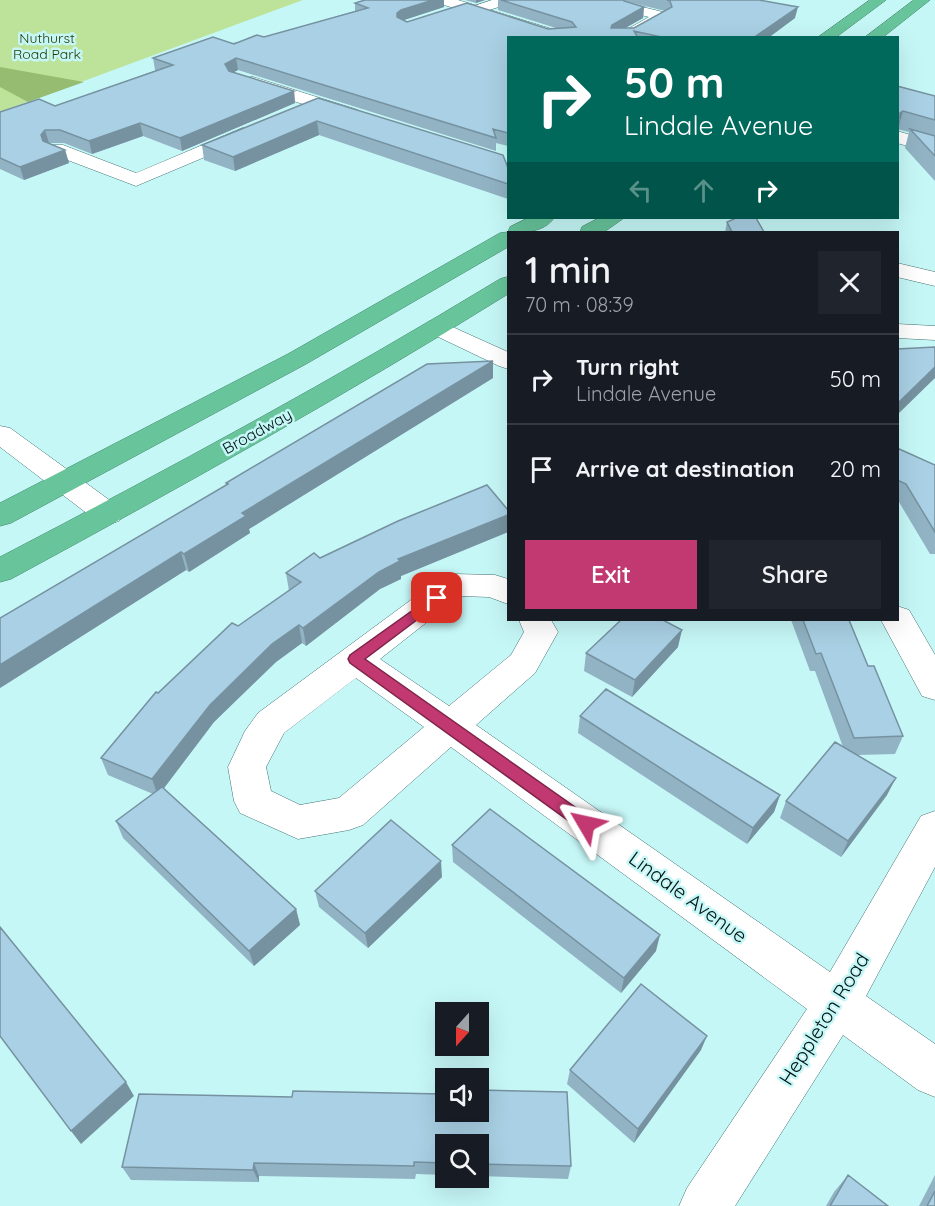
<!DOCTYPE html>
<html lang="en">
<head>
<meta charset="utf-8">
<style>
  :root { --surface:#171b24; --page:#20242c; --text:#f1f3f6; --muted:#9ea1a6; --line:#363941; --accent:#c23870 }
  body { margin:0; font-family:Quicksand,sans-serif; background:var(--page); color:var(--text); height:100vh; display:flex; flex-direction:column; font-size:22px; white-space:nowrap }
  * { box-sizing:border-box; margin:0 }
  p { font-size:20px; color:var(--muted) }
  .icon { flex:none; width:33px; height:33px; fill:none; stroke:currentColor; stroke-width:2; stroke-linecap:round; stroke-linejoin:round }
  .map { position:relative; flex:1; overflow:hidden }
  .details { position:absolute; left:507px; top:231px; width:392px; height:390px; display:flex; flex-direction:column; background:var(--surface); border-radius:0px; box-shadow:0 6px 24px #0002 }
  .details>* { flex:none }
  .guide { position:absolute; left:507px; top:36px; width:392px; height:183px; border-radius:0px; box-shadow:0 6px 24px #0002; background:#00695c; color:#fff; overflow:hidden }
  .needle { width:39px; rotate:201deg }
  .buttons { position:absolute; left:435px; top:1002px; display:grid; gap:12px }
  .buttons a { display:grid; place-items:center; width:54px; height:54px; border-radius:0px; background:var(--surface); box-shadow:0 6px 24px #0002; font-size:30px }
  .pin { position:absolute; display:grid; place-items:center; width:51px; height:51px; color:#fff; margin:-26px; border-radius:12px; box-shadow:0 3px 9px #0006 }
  .me { position:absolute; width:66px; margin:-33px; rotate:306deg; stroke-linejoin:round; filter:drop-shadow(0 0 4px #0008) }
  .turn { display:flex; align-items:center; gap:21px; height:126px; padding:0 18px; font-size:27px }
  .turn .icon { width:78px; height:78px; stroke-width:2.5 }
  .turn b { display:block; font-size:42px; line-height:51px }
  .lanes { display:flex; align-items:center; height:57px; padding:0 18px; background:#0003; justify-content:center; gap:30px; direction:ltr }
  .lanes .off { opacity:.35 }
  .round { display:grid; place-items:center; flex:none; width:63px; height:63px; border-radius:0px; background:var(--page) }
  .head { display:flex; align-items:center; justify-content:space-between; height:102px; padding:0 18px }
  h1 { font-size:36px; font-weight:600; line-height:45px }
  .primary-button { display:flex; gap:12px; margin-top:auto; padding:12px 18px }
  .primary-button a { flex:1; height:69px; border-radius:0px; background:var(--accent); color:#fff; font-size:24px; font-weight:600; line-height:69px; text-align:center }
  .primary-button a+a { background:var(--page); color:var(--text) }
  ul { padding:0; list-style:none }
  li { display:flex; align-items:center; gap:18px; height:90px; padding:0 18px; border-top:2px solid var(--line) }
  li div { flex:1 }
  li b { display:block; font-size:22px }
  li em { font-style:normal }
  .map>svg:first-child { display:block }
  .green { fill:#bce399 }
  .forest { fill:#95bc71 }
  .lines { fill:none; stroke-linecap:round; stroke-linejoin:round }
  .street-casing { stroke:#457273; stroke-width:1 }
  .secondary-casing { stroke:#457273; stroke-width:1 }
  .highway-casing { stroke:#44866c; stroke-width:1 }
  .street { fill:#fff; fill-rule:evenodd }
  .secondary { fill:#fff; fill-rule:evenodd }
  .highway { fill:#67c49b; fill-rule:evenodd }
  .wall { fill:#91b3c4; fill-rule:evenodd }
  .shaded-wall { fill:#7692a0 }
  .building { fill:#a9d0e4; stroke:#7692a0; stroke-width:1.5 }
  .route { fill:#c23870; stroke:#7e2449; stroke-width:1.5 }
  .labels { text-anchor:middle; stroke-width:5; stroke-linejoin:round; paint-order:stroke }
  .far-park-label { font-size:14px; fill:#243b04; stroke:#c6f7f7 }
  .street-label { font-size:16px; fill:#021314; stroke:#c6f7f7 }
  .near-street-label { font-size:20px; fill:#021314; stroke:#c6f7f7 }
</style>
</head>
<body>
<div class="map">
<svg width="935" height="1206" viewBox="0 0 935 1206">
  <rect width="100%" height="100%" fill="#c6f7f7"/>
  <!-- green -->
  <path class="green" d="M0,0H303L0,112Z"/>
  <!-- forest -->
  <path class="forest" d="M0,67L84,82L28,102L0,87Z"/>
  <g class="lines">
    <defs>
      <path id="street" d="M492,0H514L512,3L476,14L469,10L471,7Z
        M630,4L667,13L669,16L632,38H612L649,17L625,11L623,8Z
        M253,77L358,110L361,114L358,118H346L247,86L245,82L247,78Z
        M243,128L250,130L252,134L250,138L136,186L49,153L47,149L49,145H63L136,173Z
        M897,263L935,272V286L897,277Z
        M437,320L508,352V369L499,366L428,332L425,327L428,322Z
        M897,324L935,326V340L897,338Z
        M0,426L10,428L119,507L123,514L119,521L108,524L97,521L0,447Z
        M453,574L495,575L508,579V604L489,597L460,596L380,659L449,706L511,655L524,632L519,620H551L558,632L535,673L476,725L830,972L921,816L935,811V867L866,996L935,1044V1097L918,1090L843,1035L735,1206H679L687,1188L807,1009L451,747L363,825L349,830L298,839L240,813L234,801L228,767L245,731L258,713L442,577ZM356,678L424,727L339,798L300,805L271,791L266,767L284,733Z
        M897,606L909,610L935,655V700L922,696L881,620H897Z"/>
      <path id="secondary" d="M436,0H458L571,35L573,38H548L438,3Z
        M897,131L935,142V154L897,143Z"/>
      <path id="highway" d="M870,0H886L835,38H817Z
        M914,0H930L882,38H864Z
        M528,218H554C543,233 525,232 508,232V247L306,364L11,523L0,526V503L288,354L500,233L508,232L510,227Z
        M599,218H624L604,232H580L582,227Z
        M508,277V294C346,395 179,488 11,579L0,582V557C169,469 337,378 500,279Z"/>
    </defs>
    <!-- street casing -->
    <use href="#street" class="street-casing"/>
    <!-- secondary casing -->
    <use href="#secondary" class="secondary-casing"/>
    <!-- highway casing -->
    <use href="#highway" class="highway-casing"/>
    <!-- street -->
    <use href="#street" class="street"/>
    <!-- secondary -->
    <use href="#secondary" class="secondary"/>
    <!-- highway -->
    <use href="#highway" class="highway"/>
  </g>
  <!-- wall -->
  <path class="wall" d="M465,0H485L476,3Z
    M498,0H759L795,18L768,38H508V146L496,143V151L238,70L233,72L294,91L295,103L182,151L143,136L92,154L64,143H49L65,150L69,163L24,180L0,169V112L55,106L157,70H155L153,58L264,37L355,11V3L444,7L404,20L407,22L548,29L556,28L498,10ZM628,2H629L665,11L634,28H625L643,18L644,7Z
    M897,86L935,96V181L905,148L909,132L897,129Z
    M318,98L508,168V199L319,135L235,171L204,160L202,145Z
    M727,222L764,232H725Z
    M493,378L249,529L250,533L189,572L186,570L0,688L226,486V483Z
    M897,448L935,465V554H930L899,502L897,501Z
    M508,510V532L401,576V579L380,589L306,646L302,643L276,662L214,722L164,788L296,909L300,925L254,966L123,838L116,821L153,794L108,775L101,758L158,693L238,626L289,591L286,573L320,558Z
    M791,620H849L868,666L903,736L895,754L857,755L887,795L841,857L780,818L786,801L843,747L815,671H810Z
    M678,647L632,697L584,671L586,653Z
    M580,716L780,795L774,812L747,844L578,733Z
    M452,845L656,951L621,993L453,862Z
    M442,877L368,948L319,907L315,891Z
    M701,1050L634,1143L567,1084L570,1070Z
    M442,1090H446V1112H478V1090L567,1092L571,1166L568,1179L478,1176V1144H446V1175L416,1174L415,1179L259,1176V1182L131,1180L122,1167L139,1094L292,1097L293,1091L442,1094Z
    M848,1175L888,1206H826L834,1192Z
    M935,1175V1206H919Z"/>
  <!-- shaded-wall -->
  <path class="shaded-wall" d="M433,0H444V7L401,21L397,24V13L401,10Z
    M476,0H485L476,3Z
    M644,7L643,18L611,36L612,25Z
    M798,7L795,18L768,38H753Z
    M236,58L238,70L227,76L225,64Z
    M294,91L295,103L182,151L180,138Z
    M903,111L898,129H897L900,118V113Z
    M317,121L319,135L235,171L233,157Z
    M140,123L143,136L92,154L89,141Z
    M45,130L49,143L45,148L41,135Z
    M65,150L69,163L24,180L20,167Z
    M493,361V378L249,529L250,533L189,572L184,554L242,513Z
    M935,367V378L897,415V404Z
    M508,515V532L401,576V579L380,589L306,646L303,628L379,572L398,559Z
    M181,552L186,570L0,688V665Z
    M299,625L302,643L276,662L214,722L158,796L152,779L210,705L272,644Z
    M682,630L678,647L632,697L635,680Z
    M896,778L887,795L841,857L848,841Z
    M780,795L774,812L747,844L753,828Z
    M441,861L442,877L368,948L365,933Z
    M296,909L300,925L254,966L249,951Z
    M660,935L656,951L621,993L624,978Z
    M707,1036L701,1050L634,1143L638,1129Z
    M126,1082L134,1096L81,1144L71,1131Z
    M254,1163L259,1176V1182L253,1170Z"/>
  <!-- building -->
  <path class="building" d="M365,0H433L401,10L397,13V17L407,22L467,3L548,29L576,27L572,22L501,0H624V1L644,7L612,25L611,28H634L672,7L670,1L667,0H759L798,7L753,38H666L634,31L638,38H508V133L493,129L496,138L236,58L225,64L229,71L294,91L180,138L140,123L89,141L60,130H45L41,135L43,141L65,150L20,167L0,158V112L39,99L55,106L173,65L153,58L213,37L234,44L257,35L264,37L368,8L355,3Z
    M897,86L935,96V120L903,111L900,113V118L897,116Z
    M318,98L503,155L508,168V184L317,121L233,157L202,145Z
    M910,129L935,136V156Z
    M736,218H756L764,232H732L727,222Z
    M935,347V367L897,404V349Z
    M493,361L242,513L246,516L184,554L181,552L0,665V618L228,484L226,483L427,364Z
    M897,448L935,465V532L906,484L897,480Z
    M487,485L508,510V515L398,559L400,561L379,572L303,628L299,625L272,644L210,705L152,779L101,758L156,692L158,693L232,623L238,626L301,582L286,573L314,553L320,558L398,521Z
    M621,620H663L682,630L635,680L586,653Z
    M803,620H849L868,666H874L903,736L854,738L821,653L816,654Z
    M606,689L780,795L753,828L580,716Z
    M835,742L896,778L848,841L786,801Z
    M162,787L296,909L249,951L116,821Z
    M490,809L660,935L624,978L452,845Z
    M391,820L441,861L365,933L315,891Z
    M0,927L126,1082L71,1131L0,1036Z
    M641,984L707,1036L638,1129L570,1070Z
    M442,1090H446V1112H478V1090L567,1092L571,1166L478,1164V1144H446V1163L414,1162V1166L254,1163L253,1170L122,1167L139,1094L292,1097L293,1091L442,1094Z
    M848,1175L888,1206H830Z
    M935,1191V1206H927Z"/>
  <!-- route -->
  <path class="route" d="M437,593L444,598L442,601L365,659L592,819L594,824L592,829L586,831L580,829L350,663L348,659L350,655Z"/>
  <g class="labels">
    <!-- far-park labels -->
    <g class="far-park-label">
      <text x="47" y="43">Nuthurst<tspan x="47" dy="16">Road Park</tspan></text>
    </g>
    <!-- street labels -->
    <g class="street-label">
      <text transform="translate(257 431) rotate(-29)" y="6">Broadway</text>
    </g>
    <!-- near-street labels -->
    <g class="near-street-label">
      <text transform="translate(688 897) rotate(36)" y="7">Lindale Avenue</text>
      <text transform="translate(824 1019) rotate(-58)" y="7">Heppleton Road</text>
    </g>
  </g>
</svg>
<div class="buttons">
<a><svg class="needle" viewBox="-14 -14 28 28"><path d="M0-13l5 13h-10z" fill="#e53935"/><path d="M0 13l5-13h-10z" fill="#9ea1a6"/></svg></a>
<a><svg class="icon" aria-label="sound" viewBox="0 0 24 24"><path d="M4 9h4l5-4v14l-5-4H4zM17 9q2 3 0 6"/></svg></a>
<a><svg class="icon" aria-label="search" viewBox="0 0 24 24"><circle cx="10" cy="10" r="6"/><path d="M15 15l6 6"/></svg></a>
</div>
<div class="pin" style="left:437px;top:598px;background:#d93025"><svg class="icon" aria-label="arrive" viewBox="0 0 24 24"><path d="M6 21V4h12l-3 4 3 4H6"/></svg></div>
<svg class="me" style="left:586px;top:824px" viewBox="-20 -20 40 40"><path d="M0-17L14 15 0 8-14 15z" fill="#c23870" stroke="#fff" stroke-width="4"/></svg>
<div class="guide">
<div class="turn"><svg class="icon" aria-label="right" viewBox="0 0 24 24"><path d="M7 20v-9h11M14 6l5 5-5 5"/></svg><div><b>50 m</b>Lindale Avenue</div></div>
<div class="lanes"><svg class="icon off" aria-label="left" viewBox="0 0 24 24"><path d="M17 20v-9H6M10 6l-5 5 5 5"/></svg><svg class="icon off" aria-label="ahead" viewBox="0 0 24 24"><path d="M12 20V5M6 11l6-6 6 6"/></svg><svg class="icon" aria-label="right" viewBox="0 0 24 24"><path d="M7 20v-9h11M14 6l5 5-5 5"/></svg></div>
</div>
<section class="details">
<div class="head"><div><h1>1 min</h1><p>70 m · 08:39</p></div><a class="round"><svg class="icon" aria-label="close" viewBox="0 0 24 24"><path d="M6 6l12 12M18 6L6 18"/></svg></a></div>
<ul>
<li><svg class="icon" aria-label="right" viewBox="0 0 24 24"><path d="M7 20v-9h11M14 6l5 5-5 5"/></svg><div><b>Turn right</b><p>Lindale Avenue</p></div><em>50 m</em></li>
<li><svg class="icon" aria-label="arrive" viewBox="0 0 24 24"><path d="M6 21V4h12l-3 4 3 4H6"/></svg><div><b>Arrive at destination</b></div><em>20 m</em></li>
</ul>
<div class="primary-button"><a>Exit</a><a>Share</a></div>
</section>
</div>
</body>
</html>
